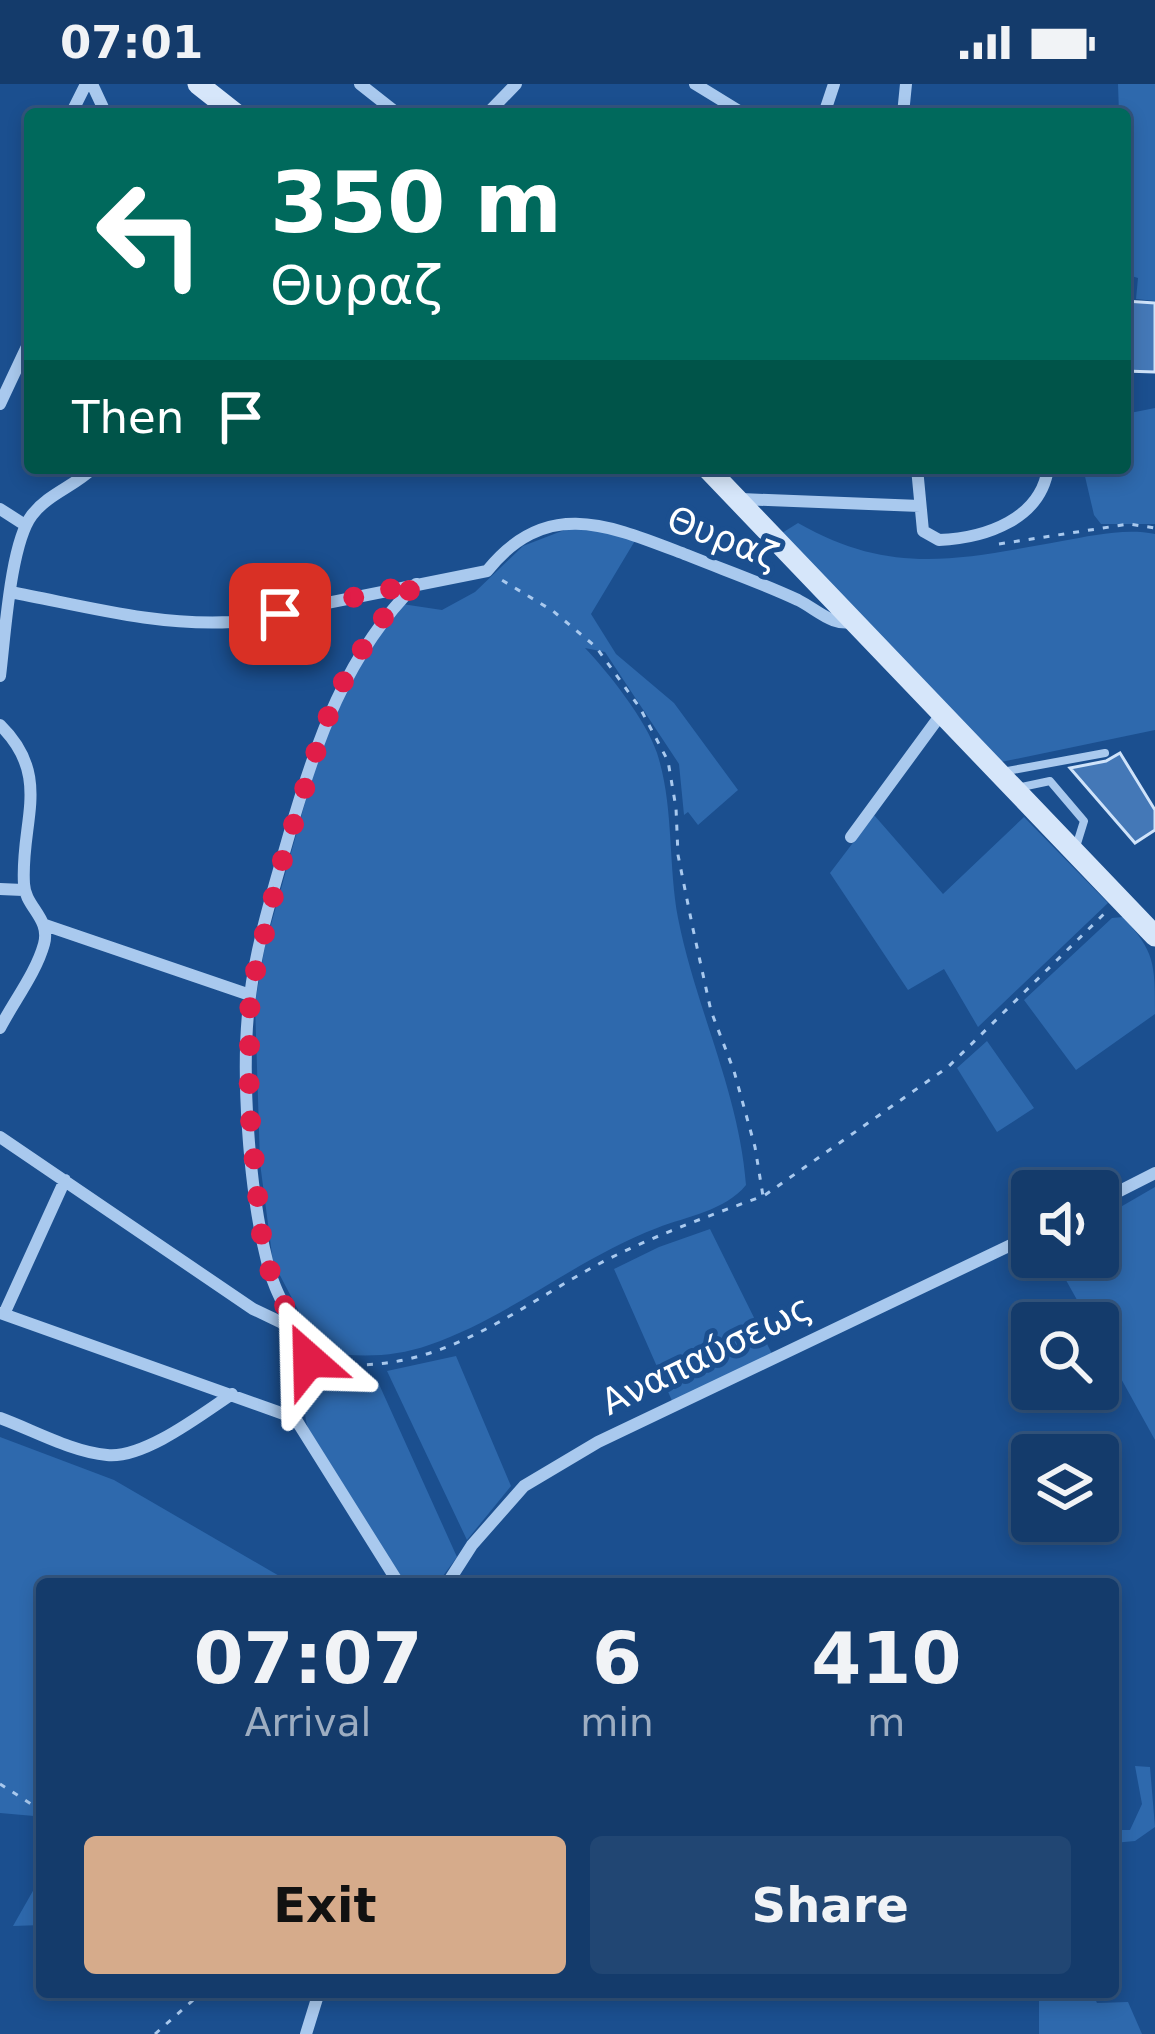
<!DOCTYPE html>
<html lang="en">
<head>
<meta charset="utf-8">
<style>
  :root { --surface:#143b6b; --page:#214673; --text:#f1f3f6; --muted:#9dadc1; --line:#33557e; --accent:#d6ab8b }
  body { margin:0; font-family:"DejaVu Sans",sans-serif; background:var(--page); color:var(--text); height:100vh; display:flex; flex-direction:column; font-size:45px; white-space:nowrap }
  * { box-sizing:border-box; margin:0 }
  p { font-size:39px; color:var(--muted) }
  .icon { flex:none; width:66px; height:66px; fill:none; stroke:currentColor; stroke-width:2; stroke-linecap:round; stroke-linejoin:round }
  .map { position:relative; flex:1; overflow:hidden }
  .sheet { position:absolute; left:36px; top:1494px; width:1083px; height:420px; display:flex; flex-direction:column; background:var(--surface); border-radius:12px; box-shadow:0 6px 18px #0003,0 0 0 3px var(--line) }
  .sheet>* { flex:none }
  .banner { position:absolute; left:24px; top:24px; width:1107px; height:366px; border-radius:12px; box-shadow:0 6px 18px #0003,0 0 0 3px var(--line); background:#00695c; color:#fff; overflow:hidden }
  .tools { position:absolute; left:1011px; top:1086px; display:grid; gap:24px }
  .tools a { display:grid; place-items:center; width:108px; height:108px; border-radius:12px; background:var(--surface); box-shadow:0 6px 18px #0003,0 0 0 3px var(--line); font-size:60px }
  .pin { position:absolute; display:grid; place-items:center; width:102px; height:102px; color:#fff; margin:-51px; border-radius:24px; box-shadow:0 6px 18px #0006 }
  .me { position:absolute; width:132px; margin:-66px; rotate:335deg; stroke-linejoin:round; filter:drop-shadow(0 0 9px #0008) }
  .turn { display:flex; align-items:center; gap:42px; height:252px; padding:0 48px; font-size:54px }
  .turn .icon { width:156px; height:156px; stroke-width:2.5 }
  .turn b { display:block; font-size:84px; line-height:102px }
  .then { display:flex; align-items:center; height:114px; padding:0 48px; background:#0003; gap:24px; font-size:45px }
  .eta { display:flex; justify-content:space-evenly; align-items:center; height:204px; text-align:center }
  .eta b { font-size:72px; font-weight:600; line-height:84px }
  .primary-button { display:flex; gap:24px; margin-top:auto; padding:24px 48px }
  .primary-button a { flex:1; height:138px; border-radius:12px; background:var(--accent); color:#111; font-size:48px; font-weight:600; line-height:138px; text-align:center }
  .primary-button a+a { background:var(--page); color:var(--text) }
  .status { display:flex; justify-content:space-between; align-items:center; height:84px; padding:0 60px; background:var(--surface); direction:ltr }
  .status svg { height:33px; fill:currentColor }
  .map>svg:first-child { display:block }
  .green { fill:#2e69ad }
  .building { fill:#4478b7; stroke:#cfe3fa; stroke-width:3 }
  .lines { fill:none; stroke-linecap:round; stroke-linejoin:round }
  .path { stroke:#a9c9ee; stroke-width:3; stroke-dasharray:6 9; stroke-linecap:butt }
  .lane { stroke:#a9c9ee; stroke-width:8 }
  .street { stroke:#a9c9ee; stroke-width:12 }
  .secondary { stroke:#d6e6fa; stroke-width:21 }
  .route { stroke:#e11d48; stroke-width:21; stroke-dasharray:0 37.8 }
  .labels { text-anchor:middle; stroke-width:10; stroke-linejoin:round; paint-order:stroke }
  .street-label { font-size:36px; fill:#fff; stroke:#1b4f8f }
</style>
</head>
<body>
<div class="status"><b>07:01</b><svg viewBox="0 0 49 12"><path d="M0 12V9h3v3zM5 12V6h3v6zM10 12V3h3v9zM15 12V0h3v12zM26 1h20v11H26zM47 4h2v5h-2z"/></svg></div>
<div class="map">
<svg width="1155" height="1950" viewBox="0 0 1155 1950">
  <rect width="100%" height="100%" fill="#1b4f8f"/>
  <!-- green -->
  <path class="green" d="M1118,0H1155V217L1136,215L1138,194L1125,190V30H1119Z
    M1155,324V440H1101L1094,431L1083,384H1125V330Z
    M798,439C892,493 961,475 1062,457C1092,452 1124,444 1155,450V646L1001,678L782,449Z
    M567,445L598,446L636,455L591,530L616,570L674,619L738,706L698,741L688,728L684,731L679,680L605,568L585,564C608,588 646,636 657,669C674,721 668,780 678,834C696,925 739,1008 746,1101C725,1127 687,1132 657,1144C576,1175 510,1233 429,1261C392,1274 358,1273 320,1268L273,1178L260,1079L255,919L265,862L317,676L354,587L402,520L442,526L475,508L523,462Z
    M874,731L943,810L1024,733L1108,819L978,943L944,885L908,906L830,789Z
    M1123,833C1155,868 1155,879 1155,930L1076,986L1024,916L1112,834Z
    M987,957L1034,1024L997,1048L957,984Z
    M1155,1103V1356L1098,1253V1239H1090L1053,1173H1098V1136Z
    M710,1145L773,1272L673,1319L614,1185L659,1163Z
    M456,1272L511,1402L467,1456L387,1287Z
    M361,1287L378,1298L457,1473L437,1500H404L308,1344C295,1305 328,1292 361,1287Z
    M0,1353L114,1396L293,1500H42V1738L34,1732L0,1729Z
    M1135,1682L1150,1683L1155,1743L1135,1757L1113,1759V1746H1130L1142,1720Z
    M42,1791V1841L13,1842Z
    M1039,1908H1092L1097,1919L1128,1918L1142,1950H1039Z"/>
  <!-- building -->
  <path class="building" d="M1125,217L1155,219V288L1125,287Z
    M1120,669L1155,726V746L1135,759L1070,684L1106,677Z"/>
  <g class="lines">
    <!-- path -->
    <path class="path" d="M1062,391H1116
      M999,460L1129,440L1155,444
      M765,1111L948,983L1107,827
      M322,1278C430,1295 505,1232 593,1183C647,1154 706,1133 763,1112L755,1063L734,987L711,927L693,845L678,771L676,724L668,677L640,624L596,563L553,527L500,495
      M0,1700L42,1727
      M155,1950L202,1908"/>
    <!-- lane -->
    <path class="lane" d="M1002,688L1105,669
      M1017,704L1050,697L1084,737L1075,766"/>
    <!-- street -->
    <path class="street" d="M92,0L106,30
      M360,0L398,30
      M695,0L744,30
      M71,30L86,0
      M487,30L516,0
      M824,30L834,0
      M903,30L906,0
      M0,320L30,256
      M917,384L923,447L939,456C986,454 1041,435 1048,384
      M741,415L920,422
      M0,425L25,441
      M10,508C85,522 155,542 232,538L487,487C547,412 611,442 687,471C724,486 762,499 798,516C818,526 833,544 856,537
      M0,592C5,553 10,460 32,431C48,410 75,402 93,384
      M0,641C53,693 20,738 24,800C25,823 51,834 44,860C36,889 14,917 0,944
      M851,753L942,629
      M0,805L23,806
      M45,841L250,911
      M0,1053L253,1225L295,1245C315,1276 307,1301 295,1334
      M1098,1118L1155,1089
      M0,1229L295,1334
      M4,1230L65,1096
      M295,1245C285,1223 272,1201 267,1177C249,1105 240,986 250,912C257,857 274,804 289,751C316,657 346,570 416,500
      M0,1334C33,1346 72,1368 107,1371C144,1375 202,1330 232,1310
      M295,1334L399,1500
      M447,1500L472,1461L524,1402L598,1358L1032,1151
      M306,1950L319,1908"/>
    <!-- secondary -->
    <path class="secondary" d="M198,0L236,30
      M707,384L1155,852"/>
  </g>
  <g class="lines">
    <!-- route -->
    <path class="route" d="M280,530L417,499L386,530L349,585L324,642L281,781L250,910L249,1020L261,1148L271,1191L309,1276"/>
  </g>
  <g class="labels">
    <!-- street labels -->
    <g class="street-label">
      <text transform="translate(723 453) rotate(21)" y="13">Θυραζ</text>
      <text transform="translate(706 1270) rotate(-26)" y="13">Αναπαύσεως</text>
    </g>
  </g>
</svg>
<div class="tools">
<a><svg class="icon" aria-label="sound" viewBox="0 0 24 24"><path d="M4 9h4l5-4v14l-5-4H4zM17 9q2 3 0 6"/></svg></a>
<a><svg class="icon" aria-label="search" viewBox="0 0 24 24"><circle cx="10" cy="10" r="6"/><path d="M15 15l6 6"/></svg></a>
<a><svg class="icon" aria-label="layers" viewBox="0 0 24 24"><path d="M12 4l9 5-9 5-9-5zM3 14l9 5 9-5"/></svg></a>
</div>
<div class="pin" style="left:280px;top:530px;background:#d93025"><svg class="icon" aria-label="arrive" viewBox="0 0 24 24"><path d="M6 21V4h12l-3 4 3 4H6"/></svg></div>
<svg class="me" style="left:309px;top:1276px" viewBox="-20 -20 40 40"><path d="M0-17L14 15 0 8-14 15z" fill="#e11d48" stroke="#fff" stroke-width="4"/></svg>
<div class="banner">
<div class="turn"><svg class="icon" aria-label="left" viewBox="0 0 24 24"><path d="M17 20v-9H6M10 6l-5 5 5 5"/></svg><div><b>350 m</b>Θυραζ</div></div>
<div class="then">Then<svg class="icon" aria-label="arrive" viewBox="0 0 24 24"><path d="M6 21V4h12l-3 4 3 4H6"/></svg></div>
</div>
<section class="sheet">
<div class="eta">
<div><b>07:07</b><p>Arrival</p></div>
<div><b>6</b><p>min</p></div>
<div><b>410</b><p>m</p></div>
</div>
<div class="primary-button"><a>Exit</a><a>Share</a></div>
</section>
</div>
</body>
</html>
